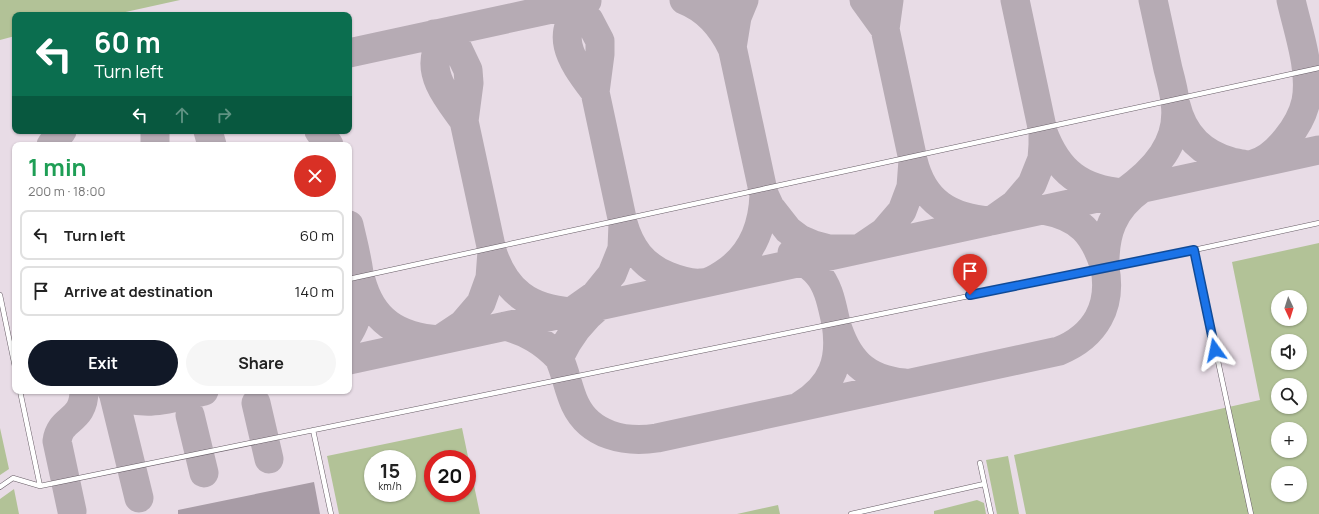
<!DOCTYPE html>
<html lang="en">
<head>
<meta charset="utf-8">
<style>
  :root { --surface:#fff; --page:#f6f6f6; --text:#222; --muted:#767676; --line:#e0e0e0; --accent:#111827 }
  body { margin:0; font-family:Manrope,sans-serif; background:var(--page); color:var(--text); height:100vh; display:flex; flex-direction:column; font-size:15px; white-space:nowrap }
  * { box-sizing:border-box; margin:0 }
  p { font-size:13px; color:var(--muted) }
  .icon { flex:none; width:22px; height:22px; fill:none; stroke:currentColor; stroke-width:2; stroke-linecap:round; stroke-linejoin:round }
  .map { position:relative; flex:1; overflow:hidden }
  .sheet { position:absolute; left:12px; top:142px; width:340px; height:252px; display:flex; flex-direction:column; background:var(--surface); border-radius:8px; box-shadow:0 1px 3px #0004 }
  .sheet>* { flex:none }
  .guide { position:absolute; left:12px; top:12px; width:340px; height:122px; border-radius:8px; box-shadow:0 1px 3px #0004; background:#0b6e4f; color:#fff; overflow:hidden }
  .needle { width:26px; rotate:176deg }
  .fabs { position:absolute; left:1271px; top:290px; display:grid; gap:8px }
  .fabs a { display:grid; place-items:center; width:36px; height:36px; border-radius:50%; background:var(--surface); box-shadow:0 1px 3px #0004; font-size:20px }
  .speed { position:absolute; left:364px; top:450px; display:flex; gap:8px; font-size:20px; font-weight:700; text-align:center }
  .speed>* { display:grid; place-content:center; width:52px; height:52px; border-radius:50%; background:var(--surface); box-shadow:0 1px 3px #0004; line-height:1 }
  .speed small { font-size:10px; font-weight:400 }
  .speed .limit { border:6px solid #d22; background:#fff; color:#111 }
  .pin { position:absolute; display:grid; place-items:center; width:34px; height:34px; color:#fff; margin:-41px -17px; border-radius:50% 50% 50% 0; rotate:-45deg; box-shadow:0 0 4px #0007 }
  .pin .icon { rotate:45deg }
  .me { position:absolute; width:44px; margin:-22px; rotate:348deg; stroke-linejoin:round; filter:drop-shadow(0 0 3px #0008) }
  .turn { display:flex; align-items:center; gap:14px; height:84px; padding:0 16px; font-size:18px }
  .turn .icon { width:52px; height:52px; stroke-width:2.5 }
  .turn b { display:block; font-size:28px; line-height:34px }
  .lanes { display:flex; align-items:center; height:38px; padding:0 16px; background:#0003; justify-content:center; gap:20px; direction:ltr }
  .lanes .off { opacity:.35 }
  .round { display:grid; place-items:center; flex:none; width:42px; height:42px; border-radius:21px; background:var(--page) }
  .head { display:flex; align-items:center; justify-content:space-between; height:68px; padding:0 16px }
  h1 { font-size:24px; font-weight:700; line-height:30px; color:#1e9e55 }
  .action { display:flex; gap:8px; margin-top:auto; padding:8px 16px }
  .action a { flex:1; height:46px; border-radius:24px; background:var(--accent); color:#fff; font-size:16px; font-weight:700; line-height:46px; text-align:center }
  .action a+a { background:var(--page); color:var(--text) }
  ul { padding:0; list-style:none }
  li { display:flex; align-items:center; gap:12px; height:50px; margin:0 8px 6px; padding:0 8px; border:2px solid var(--line); border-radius:8px }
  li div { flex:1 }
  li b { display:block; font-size:15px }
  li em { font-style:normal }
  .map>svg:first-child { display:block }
  .green { fill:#b2c297; fill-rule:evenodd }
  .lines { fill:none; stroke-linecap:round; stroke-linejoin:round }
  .taxiway { stroke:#b6abb4; stroke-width:29 }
  .building { fill:#a89ca6 }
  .lane-casing { stroke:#665c65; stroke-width:5.5 }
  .lane { stroke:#fff; stroke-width:4.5 }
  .route-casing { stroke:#114b97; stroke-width:10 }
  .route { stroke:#1a73e8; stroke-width:7 }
</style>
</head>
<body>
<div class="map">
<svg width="1319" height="514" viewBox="0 0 1319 514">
  <rect width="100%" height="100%" fill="#e8dce6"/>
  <!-- green -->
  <path class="green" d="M0,0H180L112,15H15V36L0,40Z
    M1319,243V514H1026L1014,455L1260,400L1232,262ZM1278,297H1300V319H1278ZM1278,341H1300V363H1278ZM1278,385H1300V407H1278ZM1278,429H1300V451H1278ZM1278,473H1300V495H1278Z
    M0,428L9,469L0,475Z
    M462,428L480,514H339L327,456ZM373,459H407V493H373ZM433,459H467V493H433Z
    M1008,456L1019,514H997L986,460Z
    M14,489L19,514H0V499Z
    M977,500L984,503L986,514H934V511Z
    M778,505L780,514H737Z"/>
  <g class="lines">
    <!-- taxiway -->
    <path class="taxiway" d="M684,0C707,9 722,27 732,48L737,17L744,0
      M722,0L768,214
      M864,0L885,29
      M587,1C550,34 572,61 595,92
      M455,30C449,36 440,42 437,51C428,77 450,101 464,121
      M349,53L584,2
      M1176,105C1183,135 1202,154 1232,162C1238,163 1247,166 1253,164C1277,158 1301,124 1306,101C1312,70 1298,31 1291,0
      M155,131V145
      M208,131L212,145
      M319,131L329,145
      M1043,132C1058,172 1081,189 1123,193C1154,171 1181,143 1175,102C1174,91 1171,80 1168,69C1163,46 1158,23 1153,0
      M51,145L62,131
      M913,160C923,202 950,218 991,221L1015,204L1032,184L1042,159L1043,145V132L1015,0
      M764,194L770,207L788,230L800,239L814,245L829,249H859L884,232L902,211L911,187L913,160L885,29L889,0
      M1043,210C1080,217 1094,233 1105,268C1104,233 1113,209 1141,189
      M623,223C630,248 643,266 668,276C678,280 690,284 701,283C708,283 717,278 723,274C752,256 763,227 764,194
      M349,225C357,261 370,298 349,333
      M492,251C505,291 529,309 571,312L595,295L612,274L622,249L623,223L595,92L600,54V41L589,20L578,11L566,6
      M792,253C800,260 810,265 817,273C829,286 832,306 836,323
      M361,280C372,321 398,337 439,340L463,324L481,303L490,278L492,251L464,121L469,83L468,70L458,49L447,39L434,34
      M505,326C527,332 543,341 559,358C569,336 581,320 600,305
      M559,358C566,373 568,389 575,404C590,436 626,443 657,438L1059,351C1096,336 1112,306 1105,268
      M349,360L1319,150
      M112,391C141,410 173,398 204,391
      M113,392L139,498
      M256,403L269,459
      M800,406C833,386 842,360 836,323C847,360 865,379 904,383
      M190,415L204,473
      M72,511L57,441C60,417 84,422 84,391"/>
  </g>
  <!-- building -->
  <path class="building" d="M314,482L320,514H178V510Z"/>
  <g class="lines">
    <defs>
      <path id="lane" d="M349,279L1319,68
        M0,295L15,367
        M20,391L40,486
        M313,430L331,514
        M980,463L991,514
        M0,487L13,478L40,486L1194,250
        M851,514L984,484
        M1251,514L1194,250L1319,223"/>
    </defs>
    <!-- lane casing -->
    <use href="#lane" class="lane-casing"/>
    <!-- lane -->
    <use href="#lane" class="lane"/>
  </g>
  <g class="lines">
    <defs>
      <path id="route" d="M970,295L1194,250L1215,350"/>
    </defs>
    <!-- route casing -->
    <use href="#route" class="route-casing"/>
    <!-- route -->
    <use href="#route" class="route"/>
  </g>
</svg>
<div class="fabs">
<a><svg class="needle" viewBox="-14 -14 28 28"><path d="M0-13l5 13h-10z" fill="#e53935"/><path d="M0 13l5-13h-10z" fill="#767676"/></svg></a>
<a><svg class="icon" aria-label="sound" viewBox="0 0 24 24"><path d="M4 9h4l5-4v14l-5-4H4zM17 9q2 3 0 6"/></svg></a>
<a><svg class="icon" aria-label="search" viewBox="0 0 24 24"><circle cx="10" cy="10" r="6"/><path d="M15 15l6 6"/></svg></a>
<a>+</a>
<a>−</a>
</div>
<div class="speed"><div>15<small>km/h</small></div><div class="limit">20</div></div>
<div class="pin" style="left:970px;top:295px;background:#d93025"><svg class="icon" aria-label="arrive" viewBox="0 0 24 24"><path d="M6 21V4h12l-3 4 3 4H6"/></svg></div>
<svg class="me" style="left:1215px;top:350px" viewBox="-20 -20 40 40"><path d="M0-17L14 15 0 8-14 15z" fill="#1a73e8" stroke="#fff" stroke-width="4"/></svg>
<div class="guide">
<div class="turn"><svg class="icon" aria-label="left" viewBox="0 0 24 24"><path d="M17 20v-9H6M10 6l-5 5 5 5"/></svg><div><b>60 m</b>Turn left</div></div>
<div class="lanes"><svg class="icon" aria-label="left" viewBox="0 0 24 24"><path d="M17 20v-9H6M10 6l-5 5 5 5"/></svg><svg class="icon off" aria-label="ahead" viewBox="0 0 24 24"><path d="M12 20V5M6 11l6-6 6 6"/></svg><svg class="icon off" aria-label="right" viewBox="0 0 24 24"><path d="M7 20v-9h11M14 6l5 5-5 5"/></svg></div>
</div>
<section class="sheet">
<div class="head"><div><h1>1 min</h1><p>200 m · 18:00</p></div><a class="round" style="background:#d93025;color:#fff"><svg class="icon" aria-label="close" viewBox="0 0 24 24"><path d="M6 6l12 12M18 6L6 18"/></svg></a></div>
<ul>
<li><svg class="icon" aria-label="left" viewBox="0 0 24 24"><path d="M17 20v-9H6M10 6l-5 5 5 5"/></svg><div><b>Turn left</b></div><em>60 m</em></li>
<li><svg class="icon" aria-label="arrive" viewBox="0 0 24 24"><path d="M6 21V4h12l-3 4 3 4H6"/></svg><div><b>Arrive at destination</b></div><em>140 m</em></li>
</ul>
<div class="action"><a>Exit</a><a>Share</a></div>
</section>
</div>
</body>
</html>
